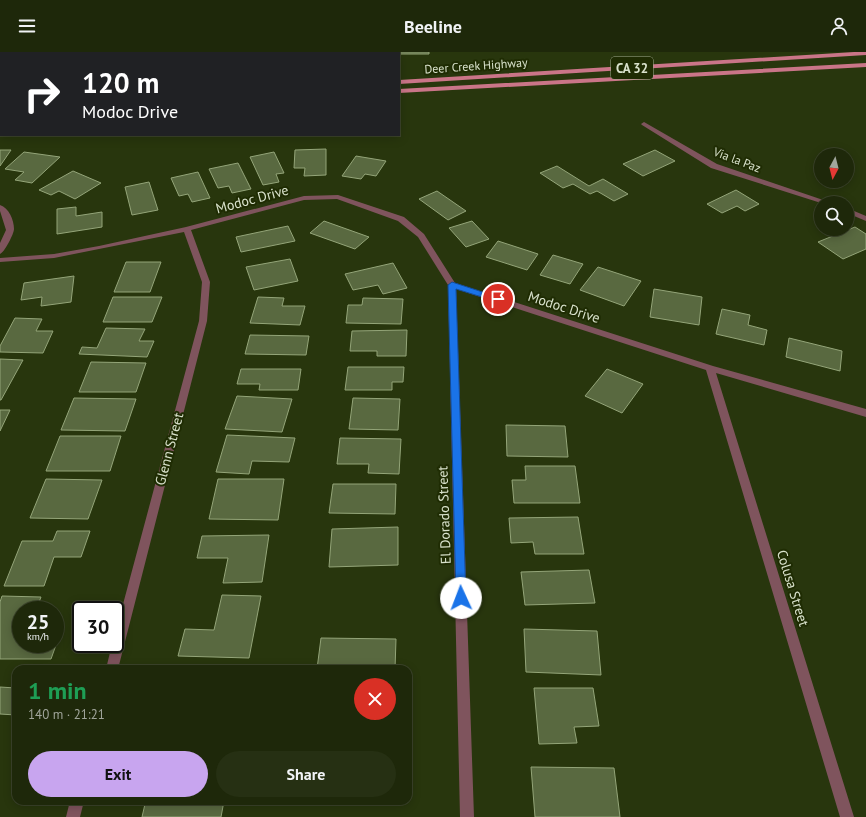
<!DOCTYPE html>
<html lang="en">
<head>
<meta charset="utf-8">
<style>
  :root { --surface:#1e280a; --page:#263013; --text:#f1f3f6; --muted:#a1a69c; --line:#3c442b; --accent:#c8a5ef }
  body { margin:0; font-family:"PT Sans",sans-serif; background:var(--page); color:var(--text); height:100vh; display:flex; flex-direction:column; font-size:15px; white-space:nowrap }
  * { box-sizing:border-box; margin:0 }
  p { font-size:13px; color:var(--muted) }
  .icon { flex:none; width:22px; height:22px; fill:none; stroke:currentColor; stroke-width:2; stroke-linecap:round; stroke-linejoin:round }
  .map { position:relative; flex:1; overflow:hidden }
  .drawer { position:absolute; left:12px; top:613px; width:400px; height:140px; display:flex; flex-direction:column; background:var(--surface); border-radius:12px; box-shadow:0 2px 10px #0003,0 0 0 1px var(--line) }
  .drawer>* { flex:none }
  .hud { position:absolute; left:0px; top:0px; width:400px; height:84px; box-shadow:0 2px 10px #0003,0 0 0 1px var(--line); background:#202124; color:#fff; overflow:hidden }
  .needle { width:26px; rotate:187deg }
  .controls { position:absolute; left:814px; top:96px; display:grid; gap:8px }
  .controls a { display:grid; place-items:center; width:40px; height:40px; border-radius:50%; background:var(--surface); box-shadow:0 2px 10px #0003,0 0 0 1px var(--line); font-size:20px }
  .speed { position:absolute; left:12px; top:549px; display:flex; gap:8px; font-size:20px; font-weight:700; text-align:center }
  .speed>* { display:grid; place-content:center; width:52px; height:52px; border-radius:50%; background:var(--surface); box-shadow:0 2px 10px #0003,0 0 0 1px var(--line); line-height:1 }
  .speed small { font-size:10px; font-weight:400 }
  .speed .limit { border:2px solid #111; border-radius:6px; background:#fff; color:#111 }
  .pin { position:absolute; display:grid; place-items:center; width:34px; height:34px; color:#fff; margin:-17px; border:2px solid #fff; border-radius:50%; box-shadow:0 1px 4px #0007 }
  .me { position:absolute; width:44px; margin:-22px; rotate:358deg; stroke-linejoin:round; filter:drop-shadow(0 0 3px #0008) }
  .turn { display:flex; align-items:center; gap:14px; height:84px; padding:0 16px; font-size:18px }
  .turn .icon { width:52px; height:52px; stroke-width:2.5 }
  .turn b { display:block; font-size:28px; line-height:34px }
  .round { display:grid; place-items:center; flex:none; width:42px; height:42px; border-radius:21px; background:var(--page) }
  .summary { display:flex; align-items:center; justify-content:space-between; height:68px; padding:0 16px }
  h1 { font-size:24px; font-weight:800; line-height:30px; color:#1e9e55 }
  .button { display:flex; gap:8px; margin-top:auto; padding:8px 16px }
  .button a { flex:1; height:46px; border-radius:24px; background:var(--accent); color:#111; font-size:16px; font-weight:800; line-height:46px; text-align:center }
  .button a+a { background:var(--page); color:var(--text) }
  header { display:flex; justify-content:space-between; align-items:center; height:52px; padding:0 16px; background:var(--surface); font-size:18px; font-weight:800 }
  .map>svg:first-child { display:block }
  .building { fill:#596940; stroke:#94a579 }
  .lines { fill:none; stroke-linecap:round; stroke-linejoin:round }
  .service { fill:#7f545d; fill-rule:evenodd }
  .minor { fill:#7f545d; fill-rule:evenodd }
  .primary { fill:#ca7588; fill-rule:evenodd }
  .route { fill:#1a73e8; stroke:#114b97 }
  .labels { text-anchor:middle; stroke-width:4; stroke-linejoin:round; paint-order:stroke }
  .far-street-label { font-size:12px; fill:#d9e2cc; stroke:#1f2c03 }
  .shield { fill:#1f2c03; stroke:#a1ab90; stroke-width:1 }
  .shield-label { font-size:13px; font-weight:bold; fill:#d9e2cc }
  .street-label { font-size:14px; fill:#d9e2cc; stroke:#1f2c03 }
</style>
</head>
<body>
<header><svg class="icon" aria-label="menu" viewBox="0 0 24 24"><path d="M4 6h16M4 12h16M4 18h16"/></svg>Beeline<svg class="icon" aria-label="person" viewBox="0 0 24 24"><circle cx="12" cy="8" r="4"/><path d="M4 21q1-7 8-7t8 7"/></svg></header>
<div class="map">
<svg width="866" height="765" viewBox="0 0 866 765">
  <rect width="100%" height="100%" fill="#28360d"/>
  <!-- building -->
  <path class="building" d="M398,0H429V2H399Z
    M326,97V123L304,124L305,116H294L295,98Z
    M0,98H11L0,114Z
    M655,98L675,109L643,124L623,112Z
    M24,100L60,105L32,131L15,128L24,120L5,117Z
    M274,100L284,121L276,122L279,130L263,133L250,105Z
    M356,104L386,109L376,124L365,122L361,127L342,124Z
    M238,111L251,137L232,141L229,134L218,136L209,117Z
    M557,114L589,134L603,127L628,142L614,149L597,139L590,142L573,132L563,136L540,121Z
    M73,119L101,131L75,147L59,139L51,143L39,138Z
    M198,120L210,146L192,150L188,142L179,144L171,126Z
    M149,130L158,158L132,163L125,135Z
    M736,138L759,152L745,159L737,154L722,161L707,152Z
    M437,139L466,159L448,168L419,147Z
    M76,155V164L102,160V175L57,182V157Z
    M324,169L369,185L355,197L310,181Z
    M472,169L489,187L466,195L449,176Z
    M288,174L295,189L241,200L236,185Z
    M855,175L866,182V197L843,207L818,190Z
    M498,189L538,202L527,218L486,205Z
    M553,203L583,212L570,232L540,223Z
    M290,207L298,229L254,238L246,215Z
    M126,210H161L150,240H114Z
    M393,211L407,236L383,242L378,233L353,238L345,222Z
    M598,215L641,229L624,254L580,238Z
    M74,224L71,250L41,254L42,245L21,248L24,231Z
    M654,237L702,245L699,273L650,265Z
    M113,245H162L152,270H103Z
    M258,245L284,246L282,254H305L300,273L250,271Z
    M363,246L403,247L401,272L346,271L348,253H362Z
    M722,257L750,263L748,273L767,278L764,293L716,282Z
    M15,266L42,267L36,279H53L43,301L0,300V294Z
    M106,276L145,277L139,289H154L147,305L79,302L82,295L97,296Z
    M407,278L406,304H377V299H350L352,279Z
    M250,283L309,284L306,303L245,302Z
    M789,286L842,299L840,319L786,305Z
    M0,307L23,308L1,348H0Z
    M91,310L146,311L136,340H79Z
    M348,315H404L403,330H392V338H345Z
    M241,317H301L298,338H259L260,332H237Z
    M607,317L643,332L622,361L585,344Z
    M237,344L292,347L282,380L225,377Z
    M74,346L136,347L125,379L61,378Z
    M353,346L400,347L398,378L349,377Z
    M0,358H10L0,379Z
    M506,373L565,374L568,405L507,404Z
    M227,383L295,386L289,410L252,409L249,422L216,420Z
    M60,384H121L110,419H46Z
    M340,386L401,387L399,422L368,421L369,412H337Z
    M525,414H575L580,451H514L512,428H526Z
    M46,427L102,428L88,467L30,466Z
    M218,427H284L278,468L209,467Z
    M333,432H396L395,462L329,461Z
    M578,465L584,502H535L533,490L511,491L509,466Z
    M398,475V513L329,515L332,477Z
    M57,479H90L81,505H54L44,534H4L22,489H53Z
    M269,483L262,530L223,531L228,506H197L202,484Z
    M589,518L595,551L525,553L521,520Z
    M222,543L261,544L249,606L178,604L185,577L214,578Z
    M2,544L41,545L36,558H21V592H55V576H62L51,607H0V550Z
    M524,577L597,579L601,623L526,620Z
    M321,586L396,587L395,617H317Z
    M0,635L16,636V663L0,662Z
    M534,636H593L599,674L574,675L577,691L539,692Z
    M531,715L614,716L620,765H535Z
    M187,749H224L221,765H142L145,752L186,753Z"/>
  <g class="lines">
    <!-- service -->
    <path class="service" d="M86,0H107L106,1Z
      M644,70L717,112L832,151H821L711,116L642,73L641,72Z
      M847,156L866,164V169L847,161Z"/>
    <!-- minor -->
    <path class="minor" d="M338,143L404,165L424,182L455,231L713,314L866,357V365L716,321L854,765H840L706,318L456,237L474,765H460L448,233L418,185L398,169L337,147L304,148L191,178L210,230L207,269L118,617H106L112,592H115V582L199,269L202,230L184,180L54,206L0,210V206L54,202L99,194L186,175L304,144Z
      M0,153C9,156 14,168 14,177C14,182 4,201 0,202V191L6,178L0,159Z
      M70,749H84L80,765H66Z"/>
    <!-- primary -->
    <path class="primary" d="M854,0H866V3L399,32V28Z
      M866,11V15L399,41V37Z
      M0,53H1V57H0Z
      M0,61H1V65H0Z"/>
  </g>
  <!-- route -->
  <path class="route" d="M452,230L501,246L502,247L498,250L456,237L466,546L465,549L461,551L457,549L456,546L448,233Z"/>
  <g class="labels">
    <!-- far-street labels -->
    <g class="far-street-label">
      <text transform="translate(476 14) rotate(-4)" y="4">Deer Creek Highway</text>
      <text transform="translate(737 108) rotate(21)" y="4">Via la Paz</text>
    </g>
    <!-- shield labels -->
    <rect class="shield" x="611" y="5" width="42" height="22" rx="3"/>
    <g class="shield-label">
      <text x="632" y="21">CA 32</text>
    </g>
    <!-- street labels -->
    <g class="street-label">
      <text transform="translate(252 147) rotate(-15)" y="5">Modoc Drive</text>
      <text transform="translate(564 255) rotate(18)" y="5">Modoc Drive</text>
      <text transform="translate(169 397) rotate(-75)" y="5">Glenn Street</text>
      <text transform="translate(444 463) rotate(-92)" y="5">El Dorado Street</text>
      <text transform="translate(793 536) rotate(73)" y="5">Colusa Street</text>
    </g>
  </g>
</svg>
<div class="controls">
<a><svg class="needle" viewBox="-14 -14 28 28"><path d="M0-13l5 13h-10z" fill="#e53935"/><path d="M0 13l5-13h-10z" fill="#a1a69c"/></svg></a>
<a><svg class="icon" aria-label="search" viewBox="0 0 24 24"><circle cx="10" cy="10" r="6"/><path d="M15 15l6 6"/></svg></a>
</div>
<div class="speed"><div>25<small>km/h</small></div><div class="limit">30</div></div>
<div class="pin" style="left:498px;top:247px;background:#d93025"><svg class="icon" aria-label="arrive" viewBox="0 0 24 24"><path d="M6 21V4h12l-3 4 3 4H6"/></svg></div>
<svg class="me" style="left:461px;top:546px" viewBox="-20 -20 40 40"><circle r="19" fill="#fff"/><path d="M0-13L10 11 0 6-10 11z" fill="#1a73e8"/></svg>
<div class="hud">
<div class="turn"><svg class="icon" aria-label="right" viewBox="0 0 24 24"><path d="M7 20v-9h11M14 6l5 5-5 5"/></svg><div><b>120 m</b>Modoc Drive</div></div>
</div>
<section class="drawer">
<div class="summary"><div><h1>1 min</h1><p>140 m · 21:21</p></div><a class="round" style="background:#d93025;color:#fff"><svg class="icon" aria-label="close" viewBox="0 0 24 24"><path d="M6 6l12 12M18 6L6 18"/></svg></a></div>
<div class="button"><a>Exit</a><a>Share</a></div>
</section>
</div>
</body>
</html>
